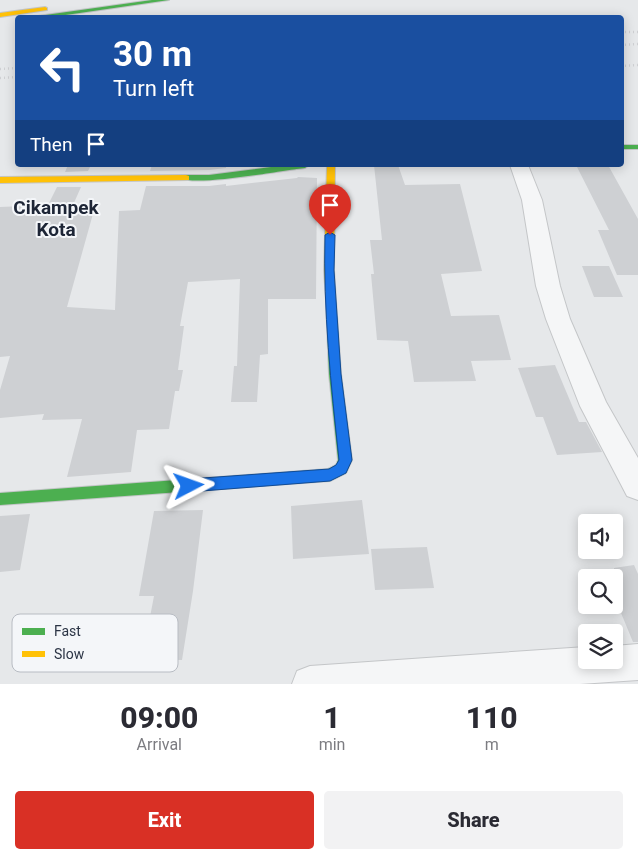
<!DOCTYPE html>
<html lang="en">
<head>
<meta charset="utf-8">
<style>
  :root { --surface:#fff; --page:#f2f2f3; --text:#2b2b33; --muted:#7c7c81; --accent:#d93025 }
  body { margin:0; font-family:Roboto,sans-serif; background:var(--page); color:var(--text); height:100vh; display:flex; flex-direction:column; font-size:19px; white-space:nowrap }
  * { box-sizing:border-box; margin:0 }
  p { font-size:16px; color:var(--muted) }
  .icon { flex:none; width:28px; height:28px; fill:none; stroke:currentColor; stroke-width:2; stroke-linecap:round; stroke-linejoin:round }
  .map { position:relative; height:684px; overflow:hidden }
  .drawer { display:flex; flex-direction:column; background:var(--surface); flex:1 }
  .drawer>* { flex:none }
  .guide { position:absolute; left:15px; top:15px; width:609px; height:152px; border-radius:5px; box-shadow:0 2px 12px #0003; background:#1a4fa0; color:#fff; overflow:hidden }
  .controls { position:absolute; left:578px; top:514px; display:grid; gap:10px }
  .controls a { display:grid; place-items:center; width:45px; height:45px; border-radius:5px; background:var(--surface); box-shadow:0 2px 12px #0003; font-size:25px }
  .pin { position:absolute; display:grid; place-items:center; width:42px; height:42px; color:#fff; margin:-51px -21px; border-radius:50% 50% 50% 0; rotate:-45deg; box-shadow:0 0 5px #0007 }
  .pin .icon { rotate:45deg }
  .me { position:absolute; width:55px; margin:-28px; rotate:86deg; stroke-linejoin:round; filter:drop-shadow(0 0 4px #0008) }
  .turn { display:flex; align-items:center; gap:18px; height:105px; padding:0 15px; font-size:22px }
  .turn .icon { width:65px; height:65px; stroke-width:2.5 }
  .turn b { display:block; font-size:35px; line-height:42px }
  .then { display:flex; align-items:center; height:48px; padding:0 15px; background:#0003; gap:10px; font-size:19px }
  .eta { display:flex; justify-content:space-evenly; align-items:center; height:85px; text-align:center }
  .eta b { font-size:30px; font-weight:800; line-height:35px }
  .cta { display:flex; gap:10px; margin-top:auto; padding:10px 15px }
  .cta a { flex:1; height:58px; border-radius:5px; background:var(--accent); color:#fff; font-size:20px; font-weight:800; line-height:58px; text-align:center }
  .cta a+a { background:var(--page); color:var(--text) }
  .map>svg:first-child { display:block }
  .building { fill:#ced0d3 }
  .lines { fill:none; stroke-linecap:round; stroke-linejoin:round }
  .street-casing { stroke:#c4c6c8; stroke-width:2 }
  .fast-casing { stroke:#c4c6c8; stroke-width:2 }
  .slow-casing { stroke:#c4c6c8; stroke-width:2 }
  .street { fill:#f5f6f7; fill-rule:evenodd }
  .fast { fill:#4caf50; fill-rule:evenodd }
  .slow { fill:#ffc107; fill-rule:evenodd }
  .rail { stroke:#cecfd2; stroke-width:2.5; stroke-dasharray:1 3; stroke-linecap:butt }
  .route { fill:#1a73e8; stroke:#114b97 }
  .labels { text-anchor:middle; stroke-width:4; stroke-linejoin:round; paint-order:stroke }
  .quarter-label { font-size:19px; font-weight:bold; fill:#1d2536; stroke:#f4f6f9 }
  .key { fill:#f4f6f9; stroke:#b8bcc3; stroke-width:1 }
  .key-label { font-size:14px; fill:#2b3445 }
</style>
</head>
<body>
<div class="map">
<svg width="638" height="684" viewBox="0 0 638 684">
  <rect width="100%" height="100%" fill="#e6e8ea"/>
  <!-- building -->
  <path class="building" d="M68,165H91L88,171L65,172Z
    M152,165H226V168L209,170L150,171Z
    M374,165H398L405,185L460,184L482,271L441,274L451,316L499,315L511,360L471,361L476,381L414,382L408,341L377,340L371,274H374L370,240H382Z
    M576,165H608L638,219V275H617L598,230H609Z
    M298,177L317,178L316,299H268V354L260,355L257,402H231L234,366H237L240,279L188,282L180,326H184L178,370H183L179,391H175L169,429L137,430L131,472L67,477L82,419L42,420L44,414L0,418V390L10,356L0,357V207L48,205L57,187H81L73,205L96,203L67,307L115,310L119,211L140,210L146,186H209L226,184V186L297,178Z
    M582,266H609L623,297H594Z
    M555,365L579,422H586L602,452L557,455L543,417H536L518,368Z
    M362,500L369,554L293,559L291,506Z
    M203,510L193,591L182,660L142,659L154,596H139L154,511Z
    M30,514L20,570L0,572V516Z
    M427,547L434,588L375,590L371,549Z
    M634,565L638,574V642H633L614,596V568Z"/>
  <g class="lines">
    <defs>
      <path id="street" d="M510,165H528L542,200L560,286L570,319L606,402L638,458V500L627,496L580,406L546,319L536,286L522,200Z
        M638,644V680L580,684H292L297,671L310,666L586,647V660H614V646Z"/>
      <path id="fast" d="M152,0H169L45,18H24Z
        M621,145H638V149H621Z
        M286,165H309L305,168C285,170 193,187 182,178L186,175H209Z
        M331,297L336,301L341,374L352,460L346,473L330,481L0,505V493L328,469L336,465L338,460L329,374L326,301Z"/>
      <path id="slow" d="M45,7L47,8V10L0,17V13Z
        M327,165H335L334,270L336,301L331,305L326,301L324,270Z
        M186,175L189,176V180L0,183V177Z"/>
    </defs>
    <!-- street casing -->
    <use href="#street" class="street-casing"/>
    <!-- fast casing -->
    <use href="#fast" class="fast-casing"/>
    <!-- slow casing -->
    <use href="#slow" class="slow-casing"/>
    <!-- street -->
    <use href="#street" class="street"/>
    <!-- fast -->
    <use href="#fast" class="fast"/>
    <!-- slow -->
    <use href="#slow" class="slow"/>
    <!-- rail -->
    <path class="rail" d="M621,32H638
      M621,45L638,44
      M621,66L638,65
      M0,69L18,68
      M0,78L18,77"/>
  </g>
  <!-- route -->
  <path class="route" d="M330,232L335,235L334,270L341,374L352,460L346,473L330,481L189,492L184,490L182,486L184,481L189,479L329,469L336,465L339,460C331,385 323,310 325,235Z"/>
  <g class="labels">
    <!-- quarter labels -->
    <g class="quarter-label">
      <text x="56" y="214">Cikampek<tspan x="56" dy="22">Kota</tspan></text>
    </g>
  </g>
  <!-- legend -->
  <rect x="12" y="614" width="166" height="58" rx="8" class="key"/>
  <rect x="22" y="628" width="23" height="7" fill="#4caf50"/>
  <rect x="22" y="651" width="23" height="6" fill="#ffc107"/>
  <g class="key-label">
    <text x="54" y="636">Fast</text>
    <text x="54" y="659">Slow</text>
  </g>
</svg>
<div class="controls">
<a><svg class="icon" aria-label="sound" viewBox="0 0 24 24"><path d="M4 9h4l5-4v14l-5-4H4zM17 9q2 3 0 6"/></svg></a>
<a><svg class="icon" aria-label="search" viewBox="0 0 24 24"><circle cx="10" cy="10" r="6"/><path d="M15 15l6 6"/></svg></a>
<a><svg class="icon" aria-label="layers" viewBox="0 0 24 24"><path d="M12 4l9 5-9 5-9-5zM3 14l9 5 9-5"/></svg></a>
</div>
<div class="pin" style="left:330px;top:235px;background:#d93025"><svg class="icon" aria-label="arrive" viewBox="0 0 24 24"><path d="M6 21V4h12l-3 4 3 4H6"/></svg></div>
<svg class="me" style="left:189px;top:486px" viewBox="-20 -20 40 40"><path d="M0-17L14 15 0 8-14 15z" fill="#1a73e8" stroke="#fff" stroke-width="4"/></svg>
<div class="guide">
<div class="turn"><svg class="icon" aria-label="left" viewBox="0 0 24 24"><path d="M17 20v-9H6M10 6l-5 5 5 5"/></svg><div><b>30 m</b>Turn left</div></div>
<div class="then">Then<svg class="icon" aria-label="arrive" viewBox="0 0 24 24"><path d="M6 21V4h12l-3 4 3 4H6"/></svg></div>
</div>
</div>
<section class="drawer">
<div class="eta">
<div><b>09:00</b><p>Arrival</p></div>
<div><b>1</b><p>min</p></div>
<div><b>110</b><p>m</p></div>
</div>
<div class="cta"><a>Exit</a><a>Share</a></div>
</section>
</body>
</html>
